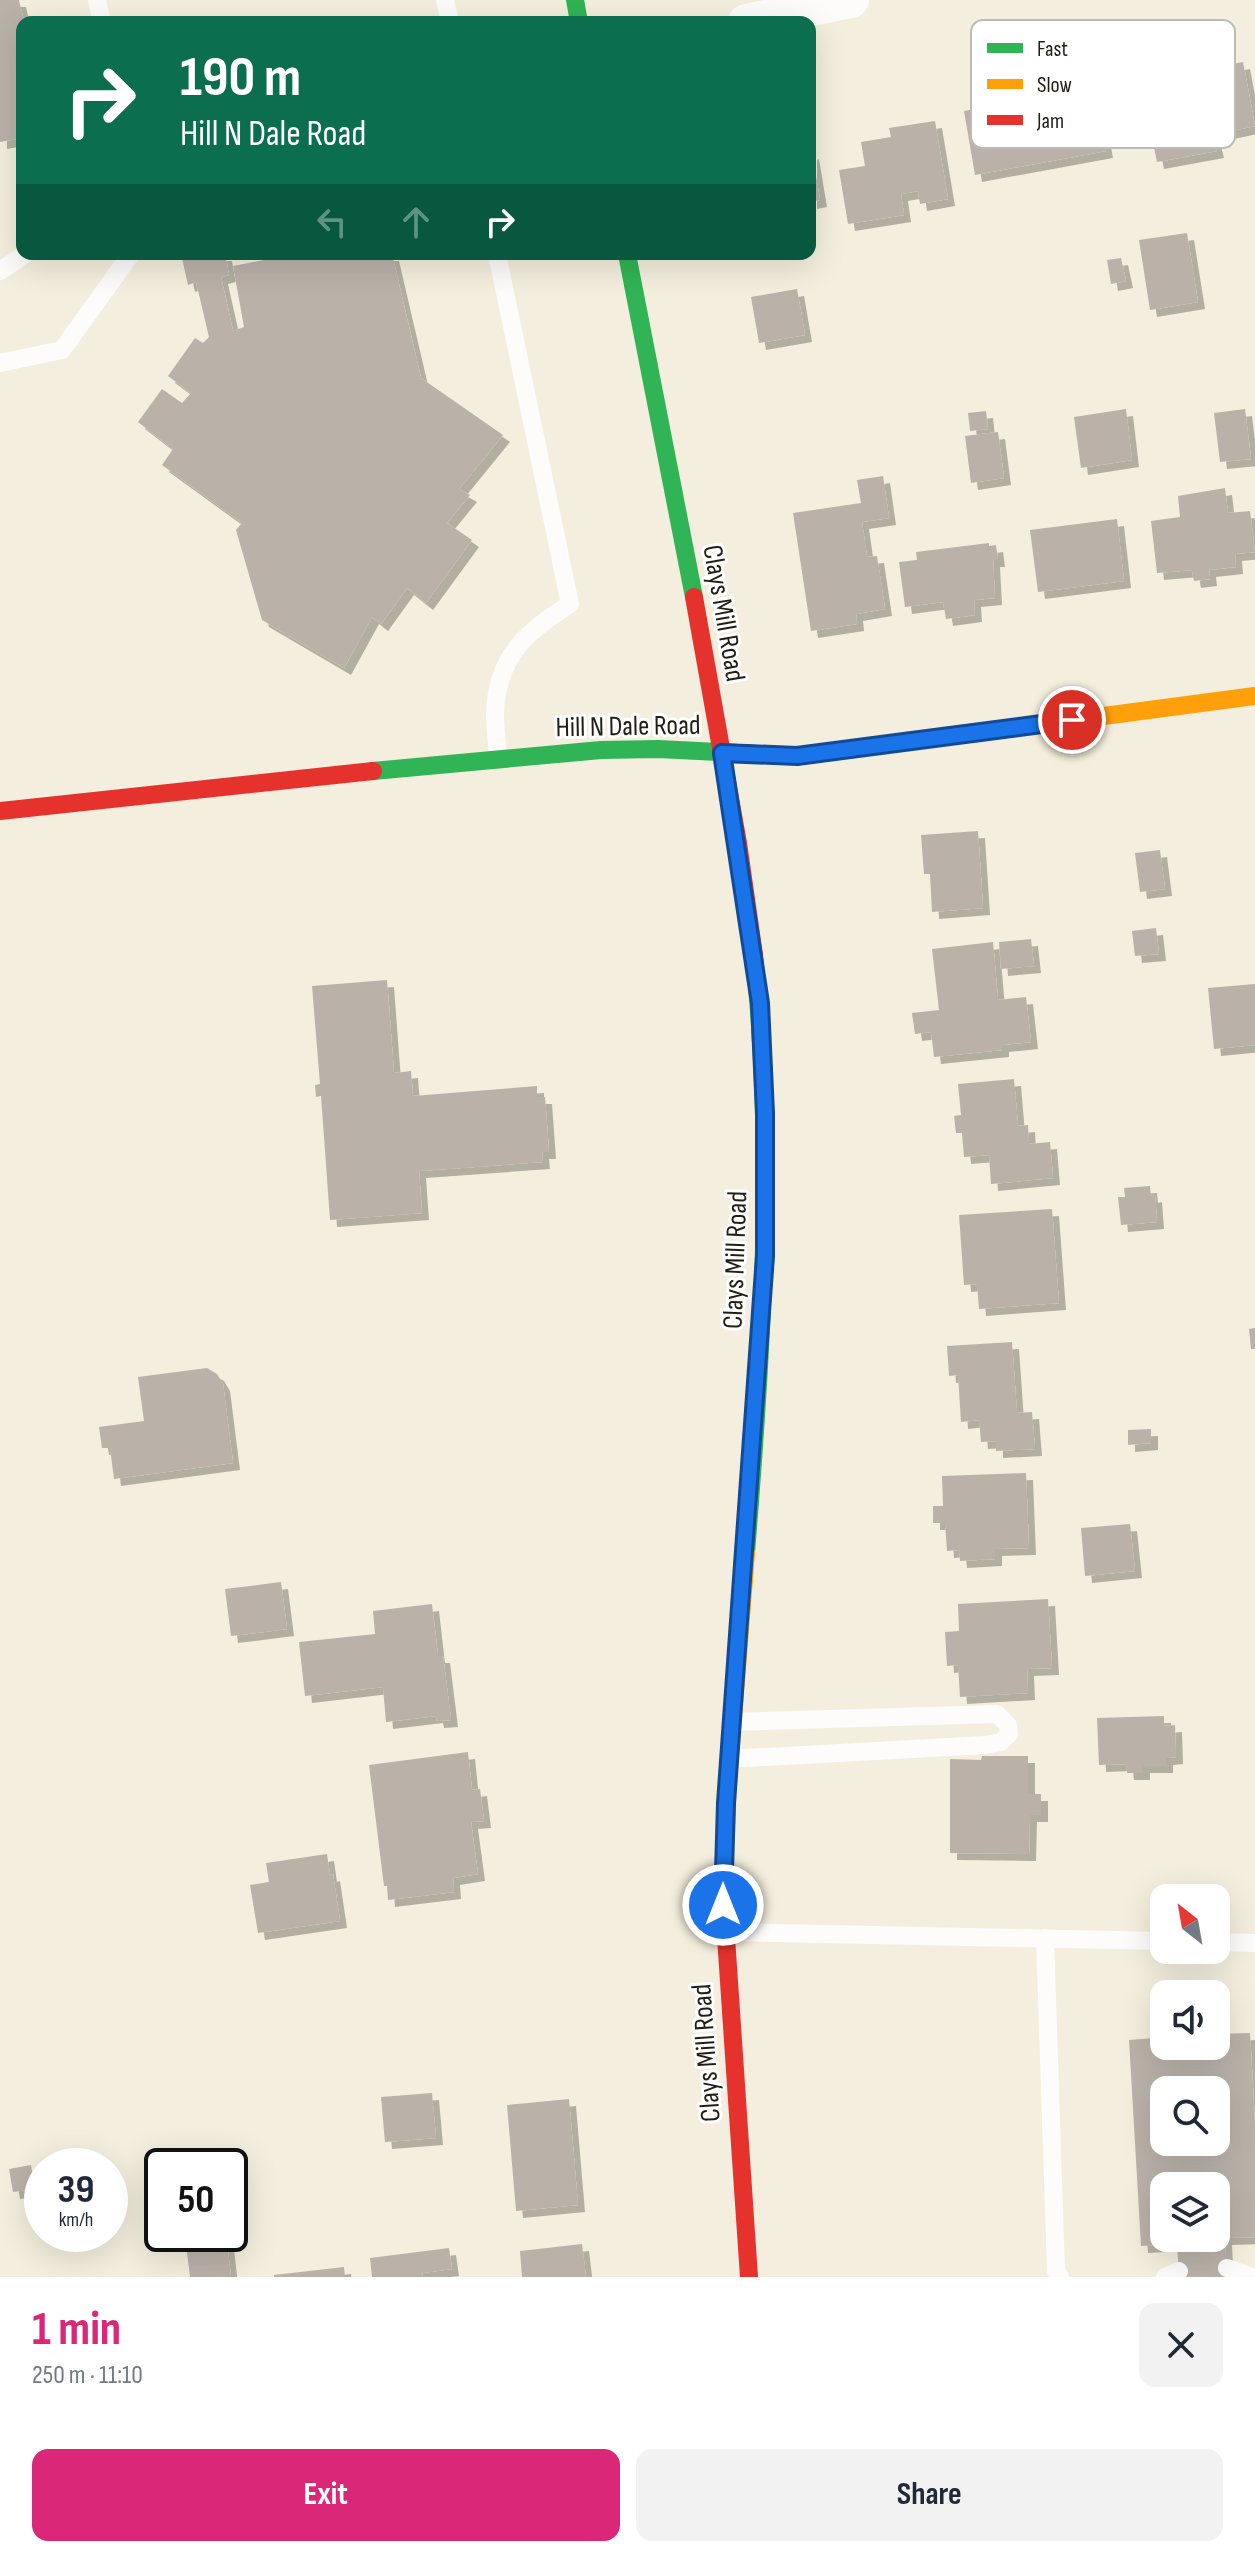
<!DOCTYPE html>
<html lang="en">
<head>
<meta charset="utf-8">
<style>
  :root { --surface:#fff; --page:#f2f2f3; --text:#1f2937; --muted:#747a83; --accent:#db2777 }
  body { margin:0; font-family:"Sofia Sans Condensed",sans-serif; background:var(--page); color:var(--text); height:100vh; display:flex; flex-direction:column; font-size:30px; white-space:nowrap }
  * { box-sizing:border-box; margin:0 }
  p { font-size:26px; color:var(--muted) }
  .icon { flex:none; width:44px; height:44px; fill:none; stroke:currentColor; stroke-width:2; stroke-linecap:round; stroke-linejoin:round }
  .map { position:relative; height:2277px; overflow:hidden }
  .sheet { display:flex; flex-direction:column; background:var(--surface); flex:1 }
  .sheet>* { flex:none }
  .banner { position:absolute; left:16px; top:16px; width:800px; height:244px; border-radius:16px; box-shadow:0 8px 32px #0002; background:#0b6e4f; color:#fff; overflow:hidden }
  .needle { width:52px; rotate:329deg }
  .fabs { position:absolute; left:1150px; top:1884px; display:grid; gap:16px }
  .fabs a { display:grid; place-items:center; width:80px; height:80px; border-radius:16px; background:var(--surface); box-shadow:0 8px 32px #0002; font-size:40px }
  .speed { position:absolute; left:24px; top:2148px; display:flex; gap:16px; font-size:40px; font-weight:700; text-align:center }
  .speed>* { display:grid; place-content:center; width:104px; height:104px; border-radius:50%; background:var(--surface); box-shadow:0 8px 32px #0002; line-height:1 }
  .speed small { font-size:20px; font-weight:400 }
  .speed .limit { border:4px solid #111; border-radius:12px; background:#fff; color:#111 }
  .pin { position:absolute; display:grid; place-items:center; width:68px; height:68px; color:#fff; margin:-34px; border:4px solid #fff; border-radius:50%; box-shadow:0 2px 8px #0007 }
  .me { position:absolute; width:88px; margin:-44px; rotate:0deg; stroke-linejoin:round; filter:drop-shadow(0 0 6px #0008) }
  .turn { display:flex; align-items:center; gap:28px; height:168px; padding:0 32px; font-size:36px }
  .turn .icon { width:104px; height:104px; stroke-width:2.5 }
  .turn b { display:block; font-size:56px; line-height:68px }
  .lanes { display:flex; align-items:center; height:76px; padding:0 32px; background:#0003; justify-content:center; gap:40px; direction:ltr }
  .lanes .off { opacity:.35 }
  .round { display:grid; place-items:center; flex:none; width:84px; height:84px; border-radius:16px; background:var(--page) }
  .summary { display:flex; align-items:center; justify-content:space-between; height:136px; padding:0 32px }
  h1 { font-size:48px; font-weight:700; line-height:60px; color:var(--accent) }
  .primary-button { display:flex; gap:16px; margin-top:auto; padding:16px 32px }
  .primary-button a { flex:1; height:92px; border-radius:16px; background:var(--accent); color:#fff; font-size:32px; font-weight:700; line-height:92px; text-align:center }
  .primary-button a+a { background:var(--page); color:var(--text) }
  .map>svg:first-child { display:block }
  .building { fill:#bab2a9; fill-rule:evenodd; filter:url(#shadow) }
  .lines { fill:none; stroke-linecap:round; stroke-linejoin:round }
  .lane { stroke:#fdfcfa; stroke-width:18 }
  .street { stroke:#fdfcfa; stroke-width:36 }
  .fast { stroke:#30b455; stroke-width:18 }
  .slow { stroke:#ff9f0a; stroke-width:18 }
  .jam { stroke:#e5322d; stroke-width:18 }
  .route-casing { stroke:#114b97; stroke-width:20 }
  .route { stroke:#1a73e8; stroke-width:14 }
  .labels { text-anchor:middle; stroke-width:6; stroke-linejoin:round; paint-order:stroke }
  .street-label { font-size:28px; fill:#201d12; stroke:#fff }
  .key { fill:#fff; stroke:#bcbbb8; stroke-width:2 }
  .key-label { font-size:22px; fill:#201d12 }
</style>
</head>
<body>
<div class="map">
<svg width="1255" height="2277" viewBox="0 0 1255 2277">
  <defs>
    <filter id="shadow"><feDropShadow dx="7" dy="7" stdDeviation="0" flood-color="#0004"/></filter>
  </defs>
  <rect width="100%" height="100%" fill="#f3eedd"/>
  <!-- building -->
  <path class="building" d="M0,0H19L24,22L22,138L0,142Z
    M1243,62L1255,126L1213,135L1217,151L1157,162L1141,82Z
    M1064,93L1065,99L1096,93L1106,151L975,175L964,111Z
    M935,121L948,199L920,204L918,191L901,194L904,215L848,224L839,170L865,166L861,142L891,137L889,128Z
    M812,152L820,200L810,202V153Z
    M1187,233L1198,302L1150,310L1139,240Z
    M181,254H225L229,275L221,277L233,331L244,327L233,266L295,254H392L421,378L503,435L459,489L470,495L447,523L472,540L426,603L407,588L381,624L372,617L344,668L262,620L236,530L242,523L162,465L173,449L138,422L162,389L182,403L191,393L168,376L195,338L203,343L209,337L196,282L188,285Z
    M1121,258L1126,281L1111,284L1107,260Z
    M797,289L805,335L759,343L751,297Z
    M1126,409L1132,460L1081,468L1074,417Z
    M1245,409L1251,459L1220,462L1214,413Z
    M986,411L988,429L970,431L968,413Z
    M998,432L1004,478L971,483L965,436Z
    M883,476L889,518L862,522L867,557L877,556L885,609L856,614L857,624L811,631L793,513L861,503L857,480Z
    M1225,488L1228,513L1250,511L1255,552L1235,554L1236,567L1209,570L1210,579L1194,581L1192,570L1157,573L1151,521L1180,517L1178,496Z
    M1117,519L1124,581L1038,592L1030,530Z
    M989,543V546L996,545L998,560H993L995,598L974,600L975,615L946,619L943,602L905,607L899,562L917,560L916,552Z
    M978,831L983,908L932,912L930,874H924L921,835Z
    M1160,850L1165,889L1140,892L1135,853Z
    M1156,928L1159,954L1135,956L1132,931Z
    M1031,939L1034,966L1001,969L999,942Z
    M993,942L998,1000L1026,997L1031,1042L1002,1045V1050L934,1057L931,1032L915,1034L912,1013L939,1010L932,949Z
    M387,980L394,1073L411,1071L413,1096L537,1086V1097H545L549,1152H542L543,1162L419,1171L422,1213L330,1220L321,1096L316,1097L315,1085L320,1084L312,986Z
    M1255,984V1045L1214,1049L1208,988Z
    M1014,1079L1018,1126L1028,1125L1029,1144L1050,1142L1053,1178L991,1184L989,1155L964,1157L962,1133H956L954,1116L961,1115L958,1084Z
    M1150,1186L1151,1196L1155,1195L1157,1222L1121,1225L1118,1197H1125L1124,1188Z
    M1052,1209L1059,1303L979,1309L977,1284L964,1285L959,1215Z
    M1255,1328V1349H1251L1249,1329Z
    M1012,1342L1017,1413L1032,1412L1035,1449L996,1451V1441L981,1442L979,1420L961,1422L958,1375L949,1376L947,1346Z
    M207,1368L217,1374L223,1384L233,1463L114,1479L110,1448H102L99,1427L144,1421L138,1377Z
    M1151,1429V1443L1128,1445V1430Z
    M1026,1473L1029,1548L995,1549V1559L960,1561L959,1550L947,1551L945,1523H933V1506H943L942,1476Z
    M1130,1524L1135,1571L1085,1576L1081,1528Z
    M281,1582L287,1629L231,1636L225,1589Z
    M1048,1599L1052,1668L1027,1669L1028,1693L960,1697L958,1665L947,1666L945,1632L959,1631L958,1604Z
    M432,1604L438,1656H443L451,1720L437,1721L436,1716L386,1722L383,1687L305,1696L299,1642L375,1634L373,1611Z
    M1164,1716V1726L1175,1725L1176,1757L1166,1758V1766H1143V1773H1127L1126,1764L1099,1765L1097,1718Z
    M468,1752L472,1790L480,1789L484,1821L471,1822L478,1874L453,1878L454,1892L388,1900L387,1886H384L369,1765Z
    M982,1756H1028V1794H1041V1815H1030L1029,1854L950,1853V1759L981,1760Z
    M327,1854L330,1875L333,1874L340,1921L258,1933L250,1885L269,1882L266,1863Z
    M1153,2030H1164V2046H1216V2034L1250,2033L1255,2124V2237L1225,2238L1227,2277H1179L1177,2244L1141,2246L1129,2040L1153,2038ZM1164,2090H1216V2142H1164ZM1164,2186H1216V2238H1164Z
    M432,2093L436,2138L385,2142L381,2097Z
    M569,2099L578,2205L516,2211L507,2105Z
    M31,2165L35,2189L13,2192L9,2169Z
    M191,2234H226L231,2277H190L185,2236Z
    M582,2244L586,2277H522L520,2251Z
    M449,2248L452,2269L422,2273L423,2277H372L370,2258Z
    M344,2267L345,2277H274V2275Z"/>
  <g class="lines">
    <!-- lane -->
    <path class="lane" d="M97,0L102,22
      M445,0L450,22
      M497,254L570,604C531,629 502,651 496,700C493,718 497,739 498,758
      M0,271L25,254
      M0,363L62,350L131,254
      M729,1759L985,1745L1001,1742L1009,1734L1008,1725L997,1714L732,1722
      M724,1932L1164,1941
      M1045,1938L1056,2271L1060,2277
      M1216,1942L1255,1943
      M1227,2268L1251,2277
      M1165,2277L1179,2271"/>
    <!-- street -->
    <path class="street" d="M746,22L851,0"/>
    <!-- fast -->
    <path class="fast" d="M575,0L579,22
      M627,254L694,597
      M373,771L601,750L658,749L797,756L1066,721
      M746,1553C762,1354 775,1154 754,955"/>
    <!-- slow -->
    <path class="slow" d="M1066,721L1255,696
      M723,1893L728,1782L746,1553"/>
    <!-- jam -->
    <path class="jam" d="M694,597L738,843L754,955
      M0,811L373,771
      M723,1893L749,2277"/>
  </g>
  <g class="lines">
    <defs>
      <path id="route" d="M723,1905L726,1803L765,1256V1113L760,1003L722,753L797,756L1072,720"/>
    </defs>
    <!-- route casing -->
    <use href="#route" class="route-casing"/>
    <!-- route -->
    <use href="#route" class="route"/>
  </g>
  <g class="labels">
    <!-- street labels -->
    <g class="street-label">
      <text transform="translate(725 613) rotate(80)" y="10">Clays Mill Road</text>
      <text transform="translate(628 725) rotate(-1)" y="10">Hill N Dale Road</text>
      <text transform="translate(734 1260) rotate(-88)" y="10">Clays Mill Road</text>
      <text transform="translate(705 2053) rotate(-94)" y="10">Clays Mill Road</text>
    </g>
  </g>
  <!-- legend -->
  <rect x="971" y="20" width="264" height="128" rx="12" class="key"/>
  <rect x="987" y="43" width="36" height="10" fill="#30b455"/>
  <rect x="987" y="79" width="36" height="10" fill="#ff9f0a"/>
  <rect x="987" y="115" width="36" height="10" fill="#e5322d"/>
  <g class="key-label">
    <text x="1037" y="56">Fast</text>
    <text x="1037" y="92">Slow</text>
    <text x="1037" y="128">Jam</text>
  </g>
</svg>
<div class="fabs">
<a><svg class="needle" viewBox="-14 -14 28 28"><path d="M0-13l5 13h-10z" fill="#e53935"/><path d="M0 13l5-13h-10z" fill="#747a83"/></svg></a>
<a><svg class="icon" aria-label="sound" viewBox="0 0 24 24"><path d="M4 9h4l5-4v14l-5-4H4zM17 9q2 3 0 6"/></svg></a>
<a><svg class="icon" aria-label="search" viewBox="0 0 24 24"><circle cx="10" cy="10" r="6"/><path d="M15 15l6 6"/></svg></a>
<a><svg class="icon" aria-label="layers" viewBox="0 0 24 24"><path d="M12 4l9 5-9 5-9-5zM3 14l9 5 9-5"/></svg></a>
</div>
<div class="speed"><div>39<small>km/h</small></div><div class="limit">50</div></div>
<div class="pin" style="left:1072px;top:720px;background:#d93025"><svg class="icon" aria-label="arrive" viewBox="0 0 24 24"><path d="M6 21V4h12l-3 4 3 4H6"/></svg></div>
<svg class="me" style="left:723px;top:1905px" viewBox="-20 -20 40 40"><circle r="17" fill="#1a73e8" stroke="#fff" stroke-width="3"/><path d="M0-11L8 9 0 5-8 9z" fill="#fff"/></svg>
<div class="banner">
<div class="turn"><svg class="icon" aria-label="right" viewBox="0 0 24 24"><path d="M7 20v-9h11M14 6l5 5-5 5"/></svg><div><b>190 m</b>Hill N Dale Road</div></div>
<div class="lanes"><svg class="icon off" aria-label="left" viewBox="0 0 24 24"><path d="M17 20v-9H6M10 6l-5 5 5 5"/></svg><svg class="icon off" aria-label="ahead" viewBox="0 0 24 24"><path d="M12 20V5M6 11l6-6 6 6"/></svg><svg class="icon" aria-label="right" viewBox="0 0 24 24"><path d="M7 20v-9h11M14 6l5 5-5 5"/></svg></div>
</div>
</div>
<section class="sheet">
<div class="summary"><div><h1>1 min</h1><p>250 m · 11:10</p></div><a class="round"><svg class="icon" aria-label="close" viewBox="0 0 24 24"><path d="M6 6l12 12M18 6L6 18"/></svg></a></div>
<div class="primary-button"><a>Exit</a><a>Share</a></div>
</section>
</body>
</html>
